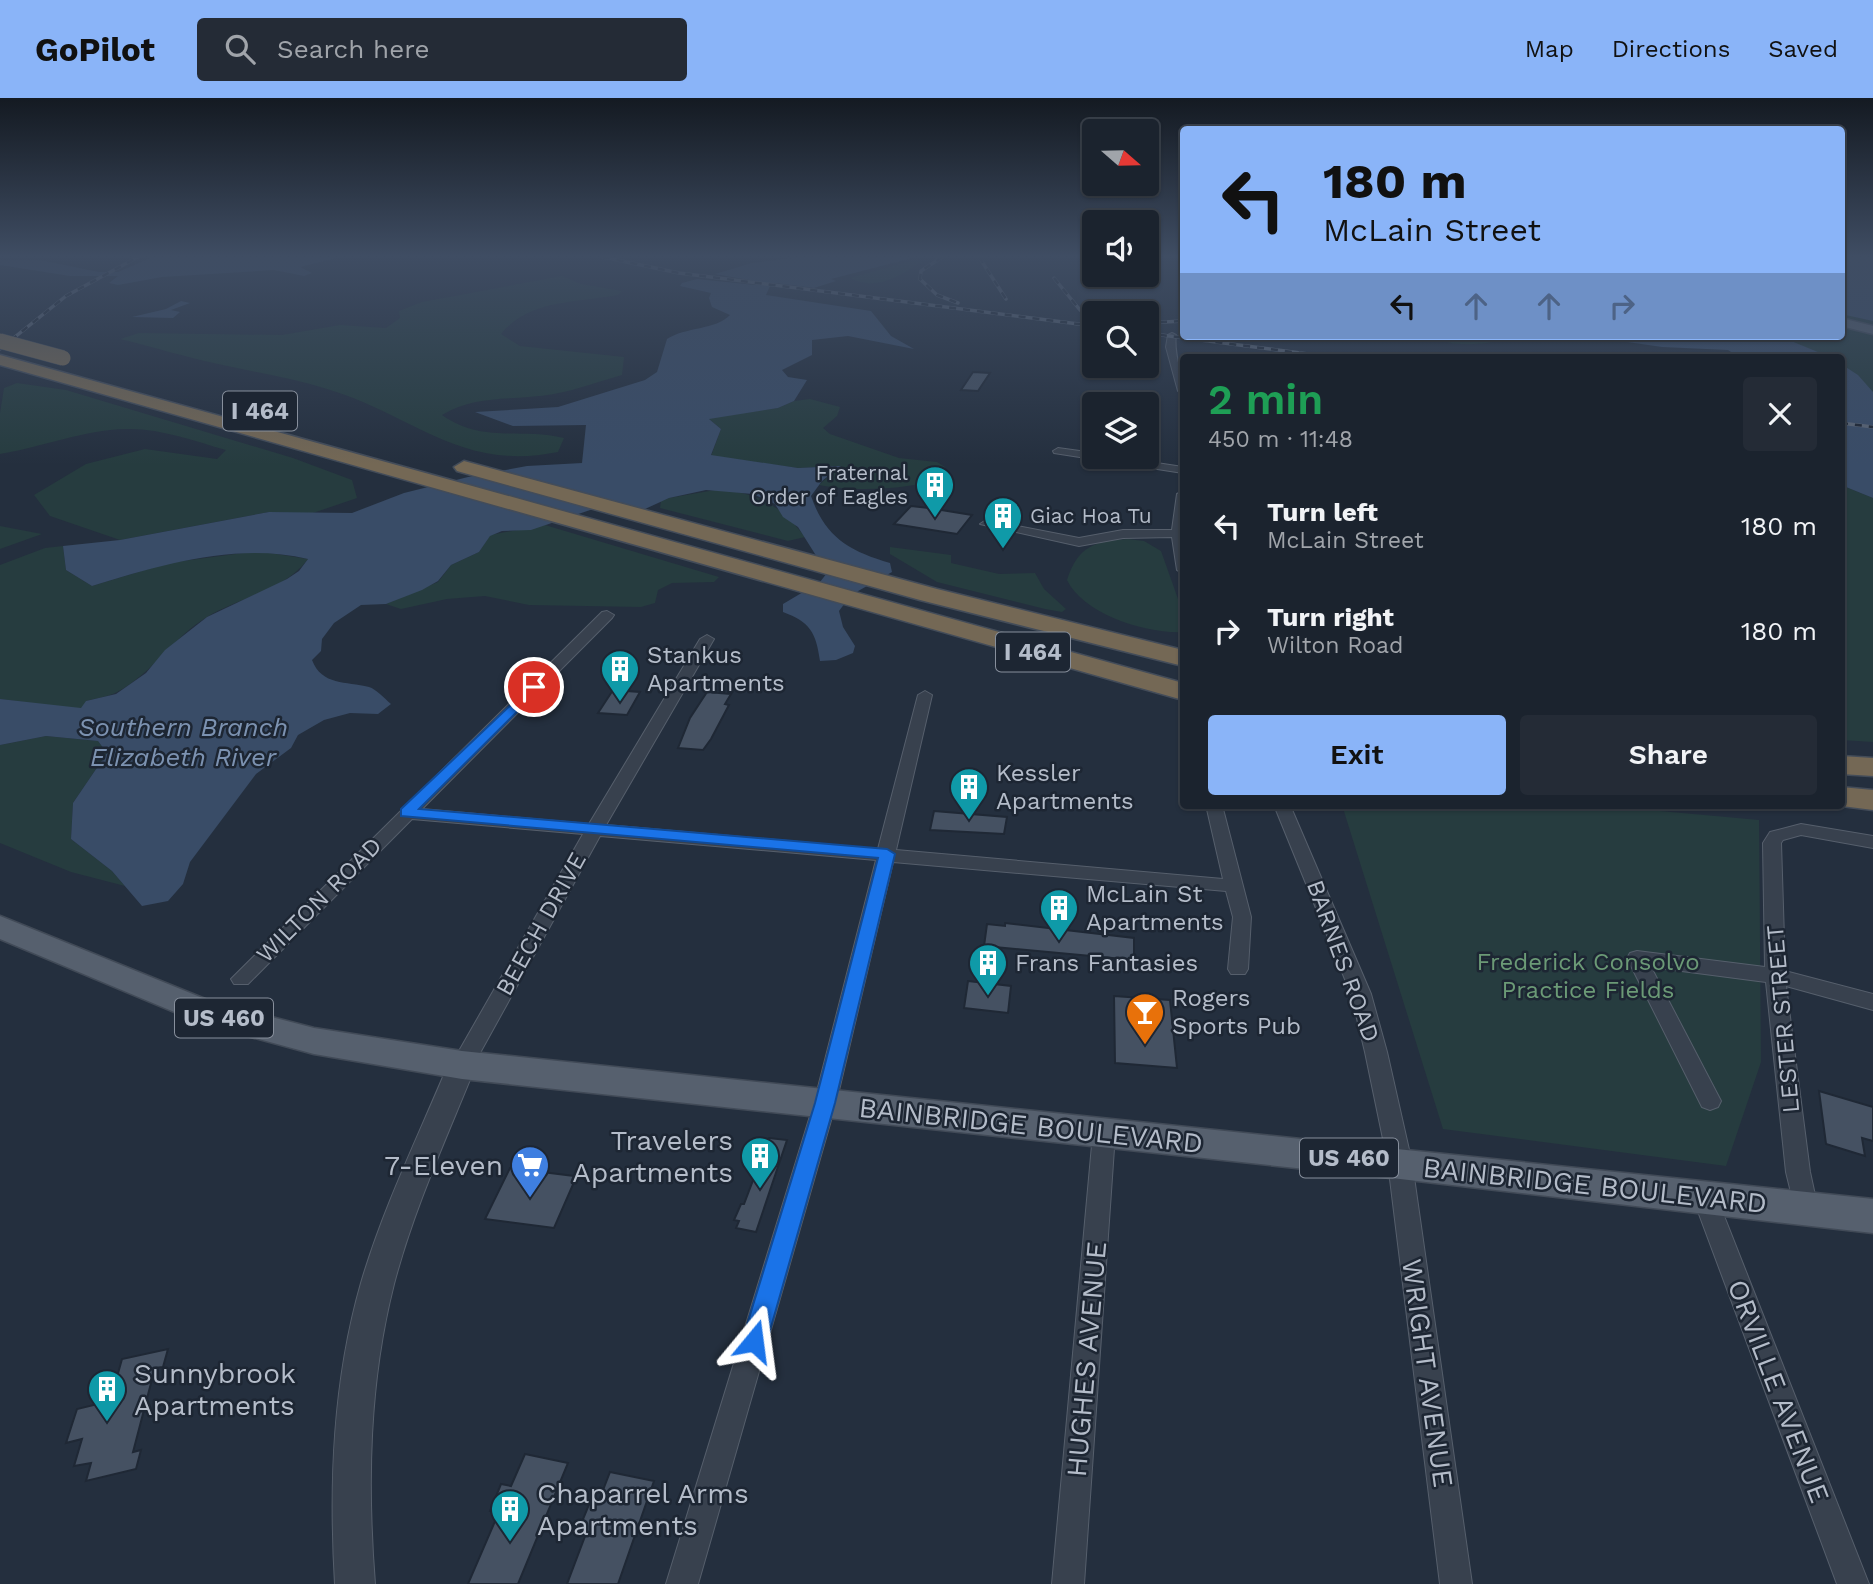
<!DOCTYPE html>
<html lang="en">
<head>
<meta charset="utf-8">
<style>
  :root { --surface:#1b232e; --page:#242b36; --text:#f1f3f6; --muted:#a0a4aa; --line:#39404a; --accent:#8ab4f8 }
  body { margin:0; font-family:"Work Sans",sans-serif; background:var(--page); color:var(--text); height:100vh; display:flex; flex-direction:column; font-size:26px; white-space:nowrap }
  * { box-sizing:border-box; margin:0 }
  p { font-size:23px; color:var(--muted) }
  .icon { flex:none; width:38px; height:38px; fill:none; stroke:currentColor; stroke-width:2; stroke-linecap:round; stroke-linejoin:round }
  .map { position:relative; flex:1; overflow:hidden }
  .sheet { position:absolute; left:1180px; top:256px; width:665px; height:455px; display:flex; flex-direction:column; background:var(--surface); border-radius:7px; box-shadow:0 2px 5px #0004,0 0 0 2px var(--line) }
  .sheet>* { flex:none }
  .guide { position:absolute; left:1180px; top:28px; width:665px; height:214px; border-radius:7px; box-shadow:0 2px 5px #0004,0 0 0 2px var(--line); background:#8ab4f8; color:#111; overflow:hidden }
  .needle { width:46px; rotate:110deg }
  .fabs { position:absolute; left:1082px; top:21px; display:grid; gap:14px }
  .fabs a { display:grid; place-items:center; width:77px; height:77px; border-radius:7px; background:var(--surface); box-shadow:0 2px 5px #0004,0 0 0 2px var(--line); font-size:35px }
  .pin { position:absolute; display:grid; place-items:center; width:60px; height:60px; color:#fff; margin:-30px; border:4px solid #fff; border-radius:50%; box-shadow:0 2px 7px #0007 }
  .me { position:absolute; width:77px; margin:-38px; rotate:16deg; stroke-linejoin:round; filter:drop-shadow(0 0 5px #0008) }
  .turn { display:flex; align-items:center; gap:24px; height:147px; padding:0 28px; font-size:32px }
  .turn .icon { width:91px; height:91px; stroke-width:2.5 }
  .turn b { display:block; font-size:49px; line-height:60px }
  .lanes { display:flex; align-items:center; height:66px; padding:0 28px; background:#0003; justify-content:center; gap:35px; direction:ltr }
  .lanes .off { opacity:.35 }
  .round { display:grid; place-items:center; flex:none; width:74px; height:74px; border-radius:7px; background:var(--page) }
  .head { display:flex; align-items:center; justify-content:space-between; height:119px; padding:0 28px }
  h1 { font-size:42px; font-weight:600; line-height:52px; color:#1e9e55 }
  .action { display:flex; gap:14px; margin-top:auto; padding:14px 28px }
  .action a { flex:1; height:80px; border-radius:7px; background:var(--accent); color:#111; font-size:28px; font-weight:600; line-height:80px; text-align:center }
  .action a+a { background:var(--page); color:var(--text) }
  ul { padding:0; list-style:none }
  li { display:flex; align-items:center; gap:21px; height:105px; padding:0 28px }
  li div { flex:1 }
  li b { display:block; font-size:26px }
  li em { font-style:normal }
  header { display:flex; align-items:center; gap:42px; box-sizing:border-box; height:98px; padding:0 35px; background:var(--accent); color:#111 }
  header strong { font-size:33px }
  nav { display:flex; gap:38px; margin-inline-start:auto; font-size:24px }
  .search { width:490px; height:63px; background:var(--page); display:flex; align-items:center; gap:18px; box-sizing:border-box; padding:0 24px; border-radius:7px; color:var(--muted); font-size:26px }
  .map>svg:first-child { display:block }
  .green { fill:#263c3f }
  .water { fill:#394c67 }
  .building { fill:#455162; stroke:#1f2835; stroke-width:2 }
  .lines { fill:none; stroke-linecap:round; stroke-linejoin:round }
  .minor-casing { stroke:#565f6c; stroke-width:2 }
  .tertiary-casing { stroke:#565f6c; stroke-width:2 }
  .primary-casing { stroke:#414a57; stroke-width:3 }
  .motorway-casing { stroke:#434c59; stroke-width:3 }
  .minor { fill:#38414e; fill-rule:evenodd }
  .tertiary { fill:#38414e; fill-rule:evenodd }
  .primary { fill:#56606e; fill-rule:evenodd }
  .motorway { fill:#746855; fill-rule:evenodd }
  .rail-casing { stroke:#5a6575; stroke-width:3.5 }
  .rail { stroke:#1d2633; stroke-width:2.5; stroke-dasharray:7; stroke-linecap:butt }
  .motorway-bridge-casing { stroke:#434c59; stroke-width:16; stroke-linecap:butt }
  .motorway-bridge { stroke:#746855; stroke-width:15 }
  .route { fill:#1a73e8; stroke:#114b97; stroke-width:2 }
  .labels { text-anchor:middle; stroke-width:5; stroke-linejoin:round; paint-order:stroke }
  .far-poi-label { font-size:21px; fill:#b4bcc9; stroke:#1d2633; text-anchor:end }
  .shield { fill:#1d2633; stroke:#878f9c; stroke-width:2 }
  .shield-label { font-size:23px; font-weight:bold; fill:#b4bcc9 }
  .poi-label { font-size:24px; fill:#b4bcc9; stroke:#1d2633; text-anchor:start }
  .street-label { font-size:24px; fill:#b4bcc9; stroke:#1d2633 }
  .park-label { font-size:24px; fill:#6b9a76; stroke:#1d2633 }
  .water-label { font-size:26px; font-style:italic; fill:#7c92b1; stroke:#1d2633 }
  .near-street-label { font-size:28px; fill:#b4bcc9; stroke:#1d2633 }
  .near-poi-label { font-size:28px; fill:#b4bcc9; stroke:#1d2633; text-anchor:end }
</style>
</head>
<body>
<header>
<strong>GoPilot</strong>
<div class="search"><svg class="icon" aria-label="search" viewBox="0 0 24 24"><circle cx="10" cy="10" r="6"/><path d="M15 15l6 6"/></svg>Search here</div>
<nav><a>Map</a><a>Directions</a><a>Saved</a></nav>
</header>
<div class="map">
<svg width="1873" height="1486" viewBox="0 0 1873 1486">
  <rect width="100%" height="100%" fill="#242f3e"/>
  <!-- green -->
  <path class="green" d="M914,162L922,163C901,178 875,194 850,180Z
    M562,178L581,186L622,193L618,197C577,205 529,201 501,236L520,248L624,259L622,277C600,283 577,292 554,296C516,303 475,296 442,317C483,346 519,329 564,340L558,354C460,374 414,317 327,291C292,280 254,274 218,266C185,259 153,249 120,241L139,235L282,237L340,227L386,230L400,220L399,213L422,204Z
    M1841,215L1873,222V297L1841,269V259H1826L1775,238H1841Z
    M1438,238H1520C1503,244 1448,253 1438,238Z
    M17,285L66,292L293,360L352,382L357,400L310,416L269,414L120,442L50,418L34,397L86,366L145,351L217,361L226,352C194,343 160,330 126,331C84,332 42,349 0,356V315L4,290Z
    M810,301L840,309L837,318L823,330L830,336L899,360L937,364L945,369L942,380C908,392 855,394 819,387L840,368L798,370L711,358L721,331L708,320L778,310L794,303Z
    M1841,387L1873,400V644L1841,642Z
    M721,391C761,397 780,407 805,439L788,443L660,410L661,403L669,400Z
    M545,427L719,479L714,484L672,485L658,492L655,505L641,509L529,507L485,498L447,501L401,511L386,506L438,484L451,467L479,454L490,437Z
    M0,428L42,436L0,451Z
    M1128,441L1144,443L1161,453L1183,515V534C1146,536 1083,516 1067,482C1078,448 1095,443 1128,441Z
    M63,448L66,472L92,488L168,465L257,453L308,461C284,493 240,499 207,519C173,539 152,576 117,594C108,599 96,600 86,603L84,612L0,601V467L45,450Z
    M890,449L951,457V465L999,476L1035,475L1044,491L1066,511L1062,514L1045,511L937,484L890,456Z
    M46,638L98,643L107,655L73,705L71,741L112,773L125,788L71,774L0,745V647Z
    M1342,707H1594L1759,722L1761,964L1726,1068L1443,1031Z"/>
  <!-- water -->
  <path class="water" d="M153,159H340L300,169L312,175L304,178L274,172L162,179L118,187L109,185L118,178H70L0,167V162H40L99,174H118Z
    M800,159H916L831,181L836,183L814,190L775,185L770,188L766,197L871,213L891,238L914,251L848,238L812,242V257L782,272L788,279L807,282L794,303L778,310L709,321L721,331L711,357L798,370L841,368L822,383L811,398C825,439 849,453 890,465L892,474L851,497L839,513L843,529L855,548L853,555L836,562L820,563C816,534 810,524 783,514V506L820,484L827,475L798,429L783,419L775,406L753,396L706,392L669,400L645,411L602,408L531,432L502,433L490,438L479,454L451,467L438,483L422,492L386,506L361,507L334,525L322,541L321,553L312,562C322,588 346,583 369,589C376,591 384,600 391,606L378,616L350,615L324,622L298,637L291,650L256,676L190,764L183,786L168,803L142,808L112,773L71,741L73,705L107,655L98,643L46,638L0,647V601L81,610L86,603L116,596L146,575L165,552L207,519L287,481L299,473L308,461C236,444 161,467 92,488L66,472L63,448L120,442L269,414L352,415L404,395L468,379L527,368L582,365L586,327L513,328L475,314L558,309L645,282L657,274L667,241C685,229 716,232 730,217L712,209L709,200L711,195L680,188L682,185L697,181L755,187L760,184L715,176L752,165Z
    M1841,159H1873V223L1841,216Z
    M181,203L190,205L171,212L180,214L173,220L132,219L166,211Z
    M1586,238H1779L1830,259H1739L1728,252L1662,249Z
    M1841,266L1858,277L1873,294V400L1841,387Z"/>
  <!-- building -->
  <path class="building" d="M973,274L990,275L978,293L961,292Z
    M911,408L929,410L972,417L957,436L894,426Z
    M613,592L640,594L627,617L598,615Z
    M707,594L731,596L725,606L729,607L711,641L703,652L678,650L690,620Z
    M934,713L1007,719L1004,736L930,732Z
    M1005,825L1134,840V862L984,848L987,826L1005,828Z
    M968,883L1011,888L1008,915L964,910Z
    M1114,898L1170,902L1177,970L1115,965Z
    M1819,993L1873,1009V1043L1862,1040L1865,1058L1826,1046Z
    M769,1040L787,1042L756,1134L736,1130L739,1123L734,1122L741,1106H744Z
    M510,1070L574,1078L575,1082L554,1130L485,1121Z
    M168,1251L163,1269L155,1270L133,1354L141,1352L136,1371L86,1383L91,1365L74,1368L82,1341L66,1345L77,1311L94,1307L102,1282L117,1279L122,1261Z
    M525,1356L568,1365L518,1486H468L499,1414L490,1413L501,1386L511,1388Z
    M610,1374L654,1383L618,1486H567L587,1433L579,1431L590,1404L598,1405Z"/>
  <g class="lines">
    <defs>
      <path id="minor" d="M1172,235L1176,237C1173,257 1183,275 1183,296L1178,293L1166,249L1168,237Z
        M1058,350L1094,355V359H1117L1183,369V375L1054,355L1053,353Z
        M1183,393V476L1177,472L1172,439L1123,440L1079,448L980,426L986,422L1079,440L1123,432H1172L1177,396Z
        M607,513L614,517L612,520L422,711L589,726L700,541L707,537L714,541L606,727L878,751L918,597L925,593L932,597L896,752L1223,781L1206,707H1222L1251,819L1248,871L1245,876H1231L1228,871L1233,819L1226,793L893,764L836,1005L698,1486H666L814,1005L876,762L600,738L470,973L462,976L454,973L451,967L583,736L412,721L248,886H234L231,881L602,514Z
        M1274,707H1290L1371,896L1387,954L1412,1065L1472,1486H1440L1388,1065L1365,954L1351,896Z
        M1801,726L1873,738V750L1801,737L1783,742L1781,745L1785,873L1873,896V912L1786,888L1810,1074L1818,1111L1815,1119L1806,1122L1797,1119L1786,1074L1766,884L1651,869L1721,1003L1718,1009L1710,1012L1702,1009L1627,860L1630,855L1637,853L1765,869L1763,745L1770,734Z
        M1104,1026L1112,1029L1115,1036L1084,1486H1052L1093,1036L1096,1029Z
        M1705,1089L1713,1093L1717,1100L1869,1486H1837L1693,1100L1697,1093Z"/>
      <path id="tertiary" d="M462,956L472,959L476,967C447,1039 414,1110 394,1186C369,1284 367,1385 375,1486H335C329,1385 333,1283 361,1185C383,1110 418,1039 448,967L452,959Z"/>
      <path id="primary" d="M1841,220L1873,228V236L1841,228Z
        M0,818L210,903L314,930L462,953L1873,1101V1135L1400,1081L462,981L314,956L203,926L0,841Z"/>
      <path id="motorway" d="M0,257L1183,585V602L0,267Z
        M464,363L937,491L1183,552V568L920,502L457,373L454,369Z
        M1841,658L1873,660V678L1841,676Z
        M1841,689L1873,692V712L1834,707H1841Z"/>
    </defs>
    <!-- minor casing -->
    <use href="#minor" class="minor-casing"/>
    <!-- tertiary casing -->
    <use href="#tertiary" class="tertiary-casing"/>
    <!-- primary casing -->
    <use href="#primary" class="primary-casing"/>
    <!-- motorway casing -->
    <use href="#motorway" class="motorway-casing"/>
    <!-- minor -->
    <use href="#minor" class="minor"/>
    <!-- tertiary -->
    <use href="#tertiary" class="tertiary"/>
    <!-- primary -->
    <use href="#primary" class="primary"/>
    <!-- motorway -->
    <use href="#motorway" class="motorway"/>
    <defs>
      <path id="rail" d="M603,159L679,175L1094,228
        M942,159L921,173L920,181L937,197L958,205
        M979,159L1006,201
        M1054,180L1080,212L1094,221
        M1146,225L1183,223
        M1146,235L1331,259
        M0,251L66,198L138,159
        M1841,325L1873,329"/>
    </defs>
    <!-- rail casing -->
    <use href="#rail" class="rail-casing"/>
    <!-- rail -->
    <use href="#rail" class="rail"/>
    <defs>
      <path id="motorway-bridge" d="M0,243L63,260"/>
    </defs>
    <!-- motorway-bridge casing -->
    <use href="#motorway-bridge" class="motorway-bridge-casing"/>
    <!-- motorway-bridge -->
    <use href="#motorway-bridge" class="motorway-bridge"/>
  </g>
  <!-- sky -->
  <linearGradient id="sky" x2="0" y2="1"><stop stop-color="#141a22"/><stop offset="0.43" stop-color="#3f4d63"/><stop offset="1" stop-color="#3f4d63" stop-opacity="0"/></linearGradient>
  <rect width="1873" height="367" fill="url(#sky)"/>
  <!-- route -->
  <path class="route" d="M534,585L541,589L539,592L419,711L887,751L895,756L835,1005L767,1243L763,1251L754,1255L746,1251L742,1243L815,1005L878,760L401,718V711Z"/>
  <!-- icons -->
  <defs>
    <symbol id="building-pin" viewBox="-11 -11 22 30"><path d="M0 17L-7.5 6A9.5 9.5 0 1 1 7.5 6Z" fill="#0f9aa8" stroke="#1d2633"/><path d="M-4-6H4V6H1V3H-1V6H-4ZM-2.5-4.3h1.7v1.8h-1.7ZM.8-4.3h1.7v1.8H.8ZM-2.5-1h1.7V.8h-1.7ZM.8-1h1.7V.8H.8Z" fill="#fff"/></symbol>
    <symbol id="bar-pin" viewBox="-11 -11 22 30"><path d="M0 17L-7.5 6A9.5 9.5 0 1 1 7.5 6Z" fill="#e8710a" stroke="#1d2633"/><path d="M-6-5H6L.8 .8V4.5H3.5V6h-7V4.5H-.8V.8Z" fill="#fff"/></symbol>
    <symbol id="supermarket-pin" viewBox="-11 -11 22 30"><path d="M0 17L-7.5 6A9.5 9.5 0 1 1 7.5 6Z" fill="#3f7fe0" stroke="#1d2633"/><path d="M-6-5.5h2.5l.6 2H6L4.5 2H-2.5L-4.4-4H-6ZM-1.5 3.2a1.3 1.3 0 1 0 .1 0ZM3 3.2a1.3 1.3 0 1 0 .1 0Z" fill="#fff"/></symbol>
  </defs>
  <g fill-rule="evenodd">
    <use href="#building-pin" x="913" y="365" width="44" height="60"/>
    <use href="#building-pin" x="981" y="396" width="44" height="60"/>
    <use href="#building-pin" x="598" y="549" width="44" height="60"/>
    <use href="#building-pin" x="947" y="667" width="44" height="60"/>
    <use href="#building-pin" x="1037" y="788" width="44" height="60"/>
    <use href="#building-pin" x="966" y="843" width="44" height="60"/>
    <use href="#bar-pin" x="1123" y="892" width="44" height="60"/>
    <use href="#building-pin" x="738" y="1036" width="44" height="60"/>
    <use href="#supermarket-pin" x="508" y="1045" width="44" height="60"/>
    <use href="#building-pin" x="85" y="1269" width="44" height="60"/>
    <use href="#building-pin" x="488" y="1389" width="44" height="60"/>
  </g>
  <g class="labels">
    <!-- far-poi labels -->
    <g class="far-poi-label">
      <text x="908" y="382">Fraternal<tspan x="908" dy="24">Order of Eagles</tspan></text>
      <text x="1030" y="425" text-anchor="start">Giac Hoa Tu</text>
    </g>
    <!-- shield labels -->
    <g class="shield">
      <rect x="223" y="293.5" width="74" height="39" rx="5"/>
      <rect x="996" y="534.5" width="74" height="39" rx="5"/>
      <rect x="175" y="900.5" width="98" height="39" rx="5"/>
      <rect x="1300" y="1040.5" width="98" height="39" rx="5"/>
    </g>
    <g class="shield-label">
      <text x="260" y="321">I 464</text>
      <text x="1033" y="562">I 464</text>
      <text x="224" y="928">US 460</text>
      <text x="1349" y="1068">US 460</text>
    </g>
    <!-- poi labels -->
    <g class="poi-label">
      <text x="647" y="565">Stankus<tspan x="647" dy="28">Apartments</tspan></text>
      <text x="996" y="683">Kessler<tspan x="996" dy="28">Apartments</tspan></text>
      <text x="1086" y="804">McLain St<tspan x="1086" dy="28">Apartments</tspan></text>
      <text x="1015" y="873">Frans Fantasies</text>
      <text x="1172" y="908">Rogers<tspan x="1172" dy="28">Sports Pub</tspan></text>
    </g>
    <!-- street labels -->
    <g class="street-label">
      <text transform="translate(319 802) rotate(-45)" y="8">WILTON ROAD</text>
      <text transform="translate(541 826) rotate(-61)" y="8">BEECH DRIVE</text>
      <text transform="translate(1343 863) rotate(70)" y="8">BARNES ROAD</text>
      <text transform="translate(1783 921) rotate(-95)" y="8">LESTER STREET</text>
    </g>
    <!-- park labels -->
    <g class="park-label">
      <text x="1588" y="872">Frederick Consolvo<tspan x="1588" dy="28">Practice Fields</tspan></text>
    </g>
    <!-- water labels -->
    <g class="water-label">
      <text x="183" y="638">Southern Branch<tspan x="183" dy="30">Elizabeth River</tspan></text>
    </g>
    <!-- near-street labels -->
    <g class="near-street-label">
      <text transform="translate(1031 1027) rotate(6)" y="10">BAINBRIDGE BOULEVARD</text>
      <text transform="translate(1595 1087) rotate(6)" y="10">BAINBRIDGE BOULEVARD</text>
      <text transform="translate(1086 1261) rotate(-85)" y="10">HUGHES AVENUE</text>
      <text transform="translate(1428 1275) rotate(82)" y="10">WRIGHT AVENUE</text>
      <text transform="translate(1779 1293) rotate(69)" y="10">ORVILLE AVENUE</text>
    </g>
    <!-- near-poi labels -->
    <g class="near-poi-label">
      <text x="733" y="1052">Travelers<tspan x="733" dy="32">Apartments</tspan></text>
      <text x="503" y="1077">7-Eleven</text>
      <text x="134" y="1285" text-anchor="start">Sunnybrook<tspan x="134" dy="32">Apartments</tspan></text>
      <text x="537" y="1405" text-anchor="start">Chaparrel Arms<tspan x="537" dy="32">Apartments</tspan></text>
    </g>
  </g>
</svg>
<div class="fabs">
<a><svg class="needle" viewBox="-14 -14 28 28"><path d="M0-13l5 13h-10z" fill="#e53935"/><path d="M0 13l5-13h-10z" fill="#a0a4aa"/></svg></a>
<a><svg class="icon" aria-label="sound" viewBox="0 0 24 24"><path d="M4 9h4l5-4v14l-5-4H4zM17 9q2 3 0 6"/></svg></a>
<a><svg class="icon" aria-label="search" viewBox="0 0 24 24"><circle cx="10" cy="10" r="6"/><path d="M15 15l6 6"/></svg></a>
<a><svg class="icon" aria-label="layers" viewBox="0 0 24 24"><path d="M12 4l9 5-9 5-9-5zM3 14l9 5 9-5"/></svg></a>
</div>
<div class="pin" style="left:534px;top:589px;background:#d93025"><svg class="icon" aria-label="arrive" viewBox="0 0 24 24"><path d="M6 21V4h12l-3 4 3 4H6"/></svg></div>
<svg class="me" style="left:754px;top:1243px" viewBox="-20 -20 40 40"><path d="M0-17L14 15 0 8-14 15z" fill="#1a73e8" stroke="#fff" stroke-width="4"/></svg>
<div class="guide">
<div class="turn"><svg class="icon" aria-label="left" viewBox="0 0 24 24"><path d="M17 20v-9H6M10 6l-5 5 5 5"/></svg><div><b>180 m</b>McLain Street</div></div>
<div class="lanes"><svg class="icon" aria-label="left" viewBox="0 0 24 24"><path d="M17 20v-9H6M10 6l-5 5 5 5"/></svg><svg class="icon off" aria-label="ahead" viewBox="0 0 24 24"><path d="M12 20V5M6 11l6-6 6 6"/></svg><svg class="icon off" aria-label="ahead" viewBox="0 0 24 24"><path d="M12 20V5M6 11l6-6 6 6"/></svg><svg class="icon off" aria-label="right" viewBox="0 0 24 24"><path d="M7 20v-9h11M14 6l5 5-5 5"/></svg></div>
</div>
<section class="sheet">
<div class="head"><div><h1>2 min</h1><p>450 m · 11:48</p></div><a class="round"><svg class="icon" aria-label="close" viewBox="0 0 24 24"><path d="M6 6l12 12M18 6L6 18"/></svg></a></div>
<ul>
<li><svg class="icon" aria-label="left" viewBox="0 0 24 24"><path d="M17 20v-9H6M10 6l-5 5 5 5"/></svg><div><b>Turn left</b><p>McLain Street</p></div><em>180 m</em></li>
<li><svg class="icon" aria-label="right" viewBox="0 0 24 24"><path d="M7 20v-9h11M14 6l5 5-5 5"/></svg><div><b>Turn right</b><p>Wilton Road</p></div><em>180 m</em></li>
</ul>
<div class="action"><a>Exit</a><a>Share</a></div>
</section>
</div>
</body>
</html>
